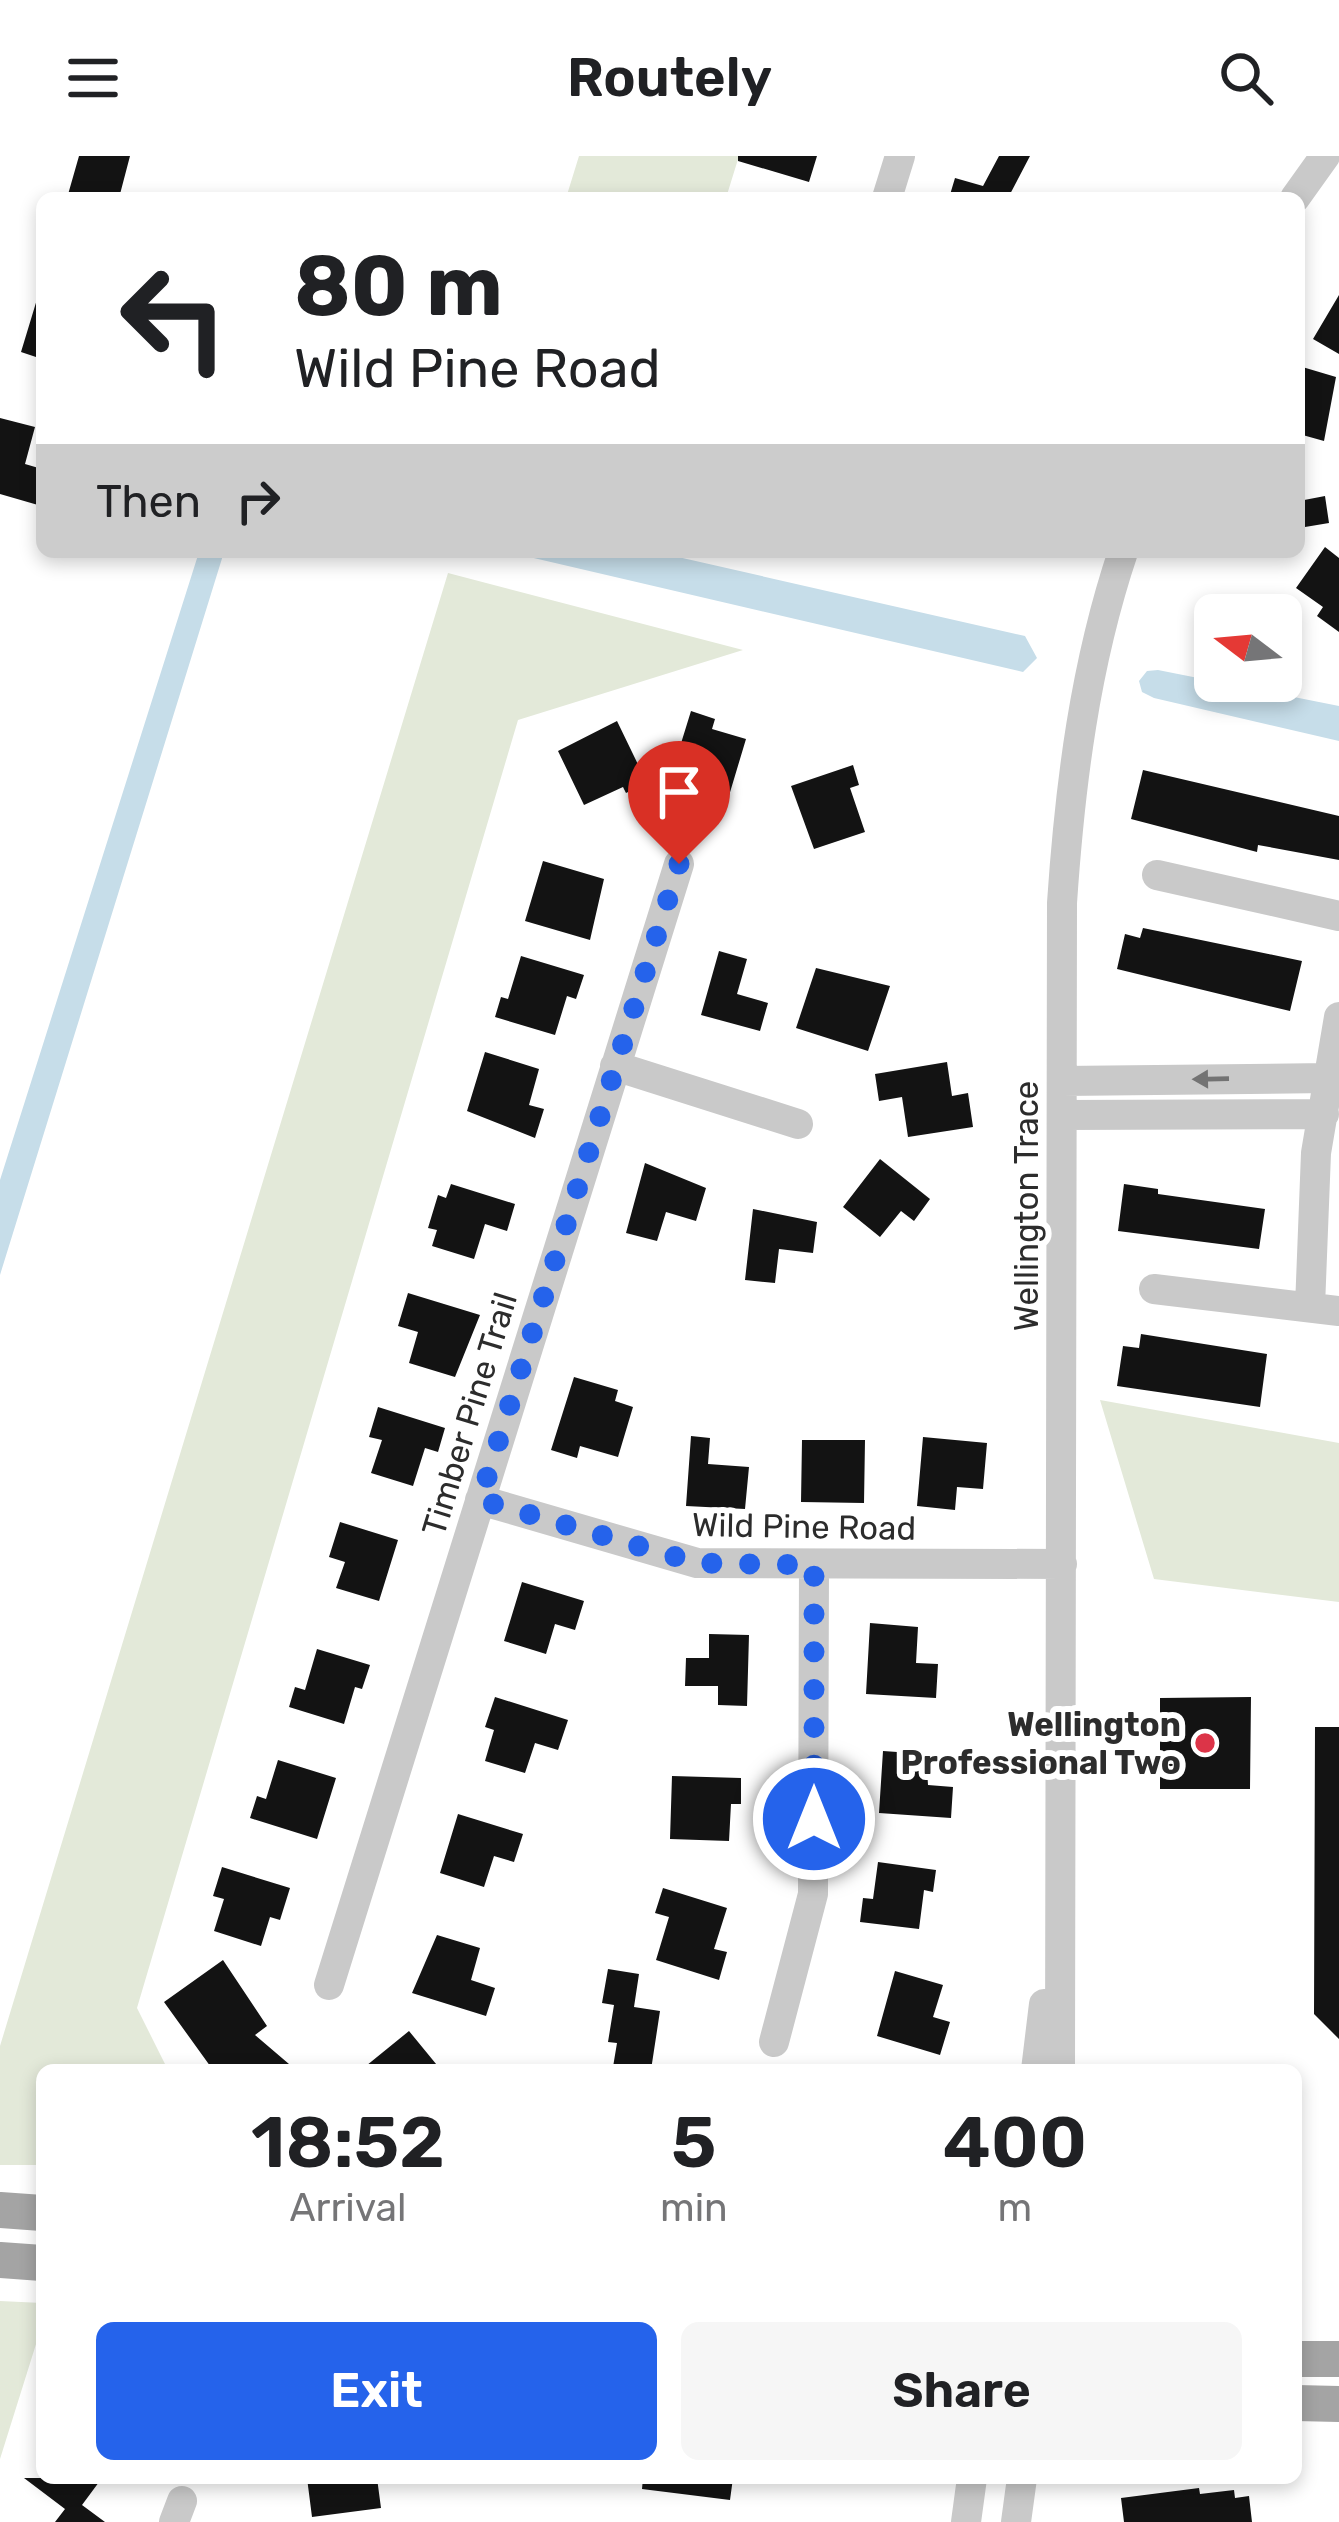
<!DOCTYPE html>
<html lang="en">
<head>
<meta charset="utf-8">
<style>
  :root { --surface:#fff; --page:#f6f6f6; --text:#202124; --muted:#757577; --accent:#2563eb }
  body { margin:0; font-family:Rubik,sans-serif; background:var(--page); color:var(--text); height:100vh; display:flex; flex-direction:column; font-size:45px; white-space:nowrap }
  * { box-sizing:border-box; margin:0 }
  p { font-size:39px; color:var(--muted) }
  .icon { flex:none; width:66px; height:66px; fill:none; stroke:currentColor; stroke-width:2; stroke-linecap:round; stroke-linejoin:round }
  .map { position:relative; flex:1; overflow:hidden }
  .panel { position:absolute; left:36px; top:1908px; width:1266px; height:420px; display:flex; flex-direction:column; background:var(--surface); border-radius:18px; box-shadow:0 6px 18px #0003 }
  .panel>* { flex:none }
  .banner { position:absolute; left:36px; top:36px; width:1269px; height:366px; border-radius:18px; box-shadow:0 6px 18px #0003; background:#fff; color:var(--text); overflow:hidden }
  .needle { width:78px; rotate:286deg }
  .fabs { position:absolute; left:1194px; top:438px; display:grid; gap:24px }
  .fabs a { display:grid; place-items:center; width:108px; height:108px; border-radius:18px; background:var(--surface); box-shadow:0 6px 18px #0003; font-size:60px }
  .pin { position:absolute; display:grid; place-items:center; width:102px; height:102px; color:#fff; margin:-123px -51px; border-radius:50% 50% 50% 0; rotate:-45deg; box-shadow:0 0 12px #0007 }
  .pin .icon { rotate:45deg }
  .me { position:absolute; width:132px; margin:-66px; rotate:0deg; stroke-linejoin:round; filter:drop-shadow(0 0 9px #0008) }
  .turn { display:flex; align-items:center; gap:42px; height:252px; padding:0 60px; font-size:54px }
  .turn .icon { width:156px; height:156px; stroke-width:2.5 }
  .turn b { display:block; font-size:84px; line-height:102px }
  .then { display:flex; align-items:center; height:114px; padding:0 60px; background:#0003; gap:24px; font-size:45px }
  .eta { display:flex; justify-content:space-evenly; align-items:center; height:204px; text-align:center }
  .eta b { font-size:72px; font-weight:600; line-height:84px }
  .cta { display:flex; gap:24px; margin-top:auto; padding:24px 60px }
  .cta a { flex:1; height:138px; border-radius:18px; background:var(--accent); color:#fff; font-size:48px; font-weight:600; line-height:138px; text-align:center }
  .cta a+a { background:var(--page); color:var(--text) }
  header { display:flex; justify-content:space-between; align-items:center; height:156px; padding:0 60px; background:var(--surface); font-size:54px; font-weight:600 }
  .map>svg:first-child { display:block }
  .green { fill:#e3e9d9 }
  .water { fill:#c6dde9 }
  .building { fill:#131313 }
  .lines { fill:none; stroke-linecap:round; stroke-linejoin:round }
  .minor { stroke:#c9c9c9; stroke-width:30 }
  .major { stroke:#a4a4a4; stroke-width:36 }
  .oneway { fill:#737373 }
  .route { stroke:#2563eb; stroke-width:21; stroke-dasharray:0 37.8 }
  .poi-dot { fill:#dc3448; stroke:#fff; stroke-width:4.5 }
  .labels { text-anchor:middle; stroke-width:12; stroke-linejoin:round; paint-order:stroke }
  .street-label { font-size:33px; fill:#2c2c2c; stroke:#fff }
  .poi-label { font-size:33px; font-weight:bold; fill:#2c2c2c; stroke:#fff; text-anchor:end }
</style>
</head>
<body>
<header><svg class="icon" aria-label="menu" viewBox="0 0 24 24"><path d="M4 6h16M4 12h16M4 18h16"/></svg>Routely<svg class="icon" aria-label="search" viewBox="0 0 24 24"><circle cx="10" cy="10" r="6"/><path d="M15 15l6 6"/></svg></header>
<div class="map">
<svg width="1339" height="2366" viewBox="0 0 1339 2366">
  <rect width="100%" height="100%" fill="#fff"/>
  <!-- green -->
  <path class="green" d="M579,0H739L726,42H566Z
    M448,417L743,494L518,564L137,1852L168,1914H42V2009H0V1890Z
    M1100,1244L1339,1287V1446L1154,1423Z
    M0,2145L42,2147V2169L0,2303Z"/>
  <!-- water -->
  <path class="water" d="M199,396H224L0,1119V1024Z
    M508,396H656L1025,480L1037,502L1023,516Z
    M1158,514L1339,550V585L1154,542L1142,536L1139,525L1147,515Z"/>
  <!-- building -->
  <path class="building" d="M79,0H130L119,42H67Z
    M738,0H817L809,26L738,5Z
    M999,0H1030L1008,42H949L955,22L983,30Z
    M1339,139V198L1313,183Z
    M38,140L42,141V203L21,196Z
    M1299,210L1336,221L1324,285L1299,278Z
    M0,262L35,271L25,308L42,313L38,349L0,338Z
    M1325,340L1329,367L1299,372V345Z
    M1325,391L1339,402V476L1317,460L1323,451L1296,432Z
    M691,555L715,563L712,573L746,583L728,643L670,623Z
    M617,565L647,627L626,637L623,631L584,649L558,595Z
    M853,609L859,629L850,632L865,676L814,693L791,630Z
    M1143,614L1339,660V704L1258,689L1257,696L1131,663Z
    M543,705L604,723L590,784L525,765Z
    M1143,772L1302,805L1290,855L1117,813L1125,778L1140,782Z
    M719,795L747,803L737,838L768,847L760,875L701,859Z
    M521,800L584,819L576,843L567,840L555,879L495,861L501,841L508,843Z
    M816,812L890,830L868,895L796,872Z
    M485,896L539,913L529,949L544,953L535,982L467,955Z
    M947,906L952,940L968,937L973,971L908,981L902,941L879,945L875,918Z
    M880,1003L930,1043L914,1065L901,1055L880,1081L843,1051Z
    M645,1007L706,1032L696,1065L666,1056L657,1085L626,1077Z
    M451,1028L515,1048L507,1075L485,1068L474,1103L432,1090L437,1074L428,1072L438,1039L446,1042Z
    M1124,1028L1158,1033V1038L1265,1053L1259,1093L1118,1075Z
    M753,1053L817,1066L813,1097L779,1093L775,1127L745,1124Z
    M408,1137L480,1159L455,1221L409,1207L418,1176L398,1170Z
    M1141,1178L1267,1198L1260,1251L1117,1230L1123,1190L1139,1192Z
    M574,1221L618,1234L615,1245L633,1251L618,1301L580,1290L577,1302L551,1294Z
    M378,1251L445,1272L438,1296L425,1292L413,1330L371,1317L382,1284L369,1281Z
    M691,1280L710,1282L708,1308L749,1311L745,1353L686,1350Z
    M923,1281L987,1287L983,1333L957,1331L955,1354L917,1350Z
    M802,1284H865L864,1347L801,1346Z
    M340,1366L398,1384L379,1445L336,1432L345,1406L329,1401Z
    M522,1426L584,1445L575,1474L555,1468L546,1498L504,1485Z
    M870,1467L918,1471L916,1507L938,1508L936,1542L866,1538Z
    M709,1478L749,1479L747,1550L718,1549V1530H685L686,1502H709Z
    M317,1493L370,1509L362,1533L355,1531L344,1568L289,1551L295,1531L305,1534Z
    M495,1541L568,1564L558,1594L535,1587L525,1617L485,1605L494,1574L485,1571Z
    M1251,1541L1250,1633H1160V1542Z
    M1315,1571H1339V1883L1314,1858Z
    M883,1595L926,1598L928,1629L953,1631L951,1662L879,1657Z
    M278,1604L336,1622L317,1683L250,1662L257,1640L266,1643Z
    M672,1620L741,1622V1648H731L729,1685L670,1683Z
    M458,1658L523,1678L514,1706L494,1700L484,1731L440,1717Z
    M878,1706L936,1714L933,1736L924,1734L919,1773L860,1766L863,1742L873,1743Z
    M222,1711L290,1732L280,1764L270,1761L261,1790L214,1775L224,1743L213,1740Z
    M663,1732L727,1752L714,1793L727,1796L719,1824L656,1804L669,1761L655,1757Z
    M437,1779L480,1792L471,1824L495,1832L486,1860L412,1837Z
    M223,1804L267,1870L255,1879L296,1914H213L164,1846Z
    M608,1813L639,1818L634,1851L660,1855L651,1914L613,1911L617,1887L608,1886L614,1849L602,1847Z
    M895,1815L943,1829L933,1861L950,1866L940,1899L877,1880Z
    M409,1875L441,1914H361Z
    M24,2322H102L82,2349L105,2366H55L65,2353Z
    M307,2322H377L381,2352L312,2361Z
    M643,2322H733L730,2344L642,2333Z
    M1199,2332L1200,2338L1234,2334L1235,2342L1249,2340L1252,2366H1124L1121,2342Z"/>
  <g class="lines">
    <!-- minor -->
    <path class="minor" d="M887,42L900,0
      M1295,42L1325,0
      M1157,719L1339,760
      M615,910L798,968
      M1063,925L1328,922
      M1063,959L1324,958
      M1154,1133L1339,1155
      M1310,1151L1316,997L1339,861
      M480,1344L697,1407L1062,1408
      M329,1829L679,708
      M774,1886L813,1738L814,1409
      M1036,1914L1044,1848
      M1060,1914L1062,747C1070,628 1085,509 1123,396
      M174,2366L182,2345
      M966,2366L972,2322
      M1016,2366L1022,2322"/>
    <!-- major -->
    <path class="major" d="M0,2054L42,2057
      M0,2104L42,2107
      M1296,2203H1339
      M1296,2247L1339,2248"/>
  </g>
  <!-- one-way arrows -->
  <defs><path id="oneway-solid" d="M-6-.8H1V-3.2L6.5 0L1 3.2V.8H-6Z" transform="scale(3)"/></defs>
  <use class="oneway" href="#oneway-solid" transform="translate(1211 923) rotate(179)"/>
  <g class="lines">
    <!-- route -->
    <path class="route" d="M679,708L480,1344L697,1407L814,1409V1663"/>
  </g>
  <!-- markers -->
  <circle class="poi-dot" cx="1205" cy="1587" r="12"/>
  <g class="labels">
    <!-- street labels -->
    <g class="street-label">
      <text transform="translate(1026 1050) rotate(-90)" y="12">Wellington Trace</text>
      <text transform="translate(469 1258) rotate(-73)" y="12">Timber Pine Trail</text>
      <text transform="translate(804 1370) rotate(1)" y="12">Wild Pine Road</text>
    </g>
    <!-- poi labels -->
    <g class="poi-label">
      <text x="1181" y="1580">Wellington<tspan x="1181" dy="38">Professional Two</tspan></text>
    </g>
  </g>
</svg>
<div class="fabs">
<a><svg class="needle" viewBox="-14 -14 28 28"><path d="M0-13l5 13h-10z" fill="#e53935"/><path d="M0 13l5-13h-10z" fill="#757577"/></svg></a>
</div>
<div class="pin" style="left:679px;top:708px;background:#d93025"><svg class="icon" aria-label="arrive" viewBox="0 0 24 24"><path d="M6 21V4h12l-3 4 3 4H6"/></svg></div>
<svg class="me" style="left:814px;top:1663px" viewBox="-20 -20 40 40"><circle r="17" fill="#2563eb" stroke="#fff" stroke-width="3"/><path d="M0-11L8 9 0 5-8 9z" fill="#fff"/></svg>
<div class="banner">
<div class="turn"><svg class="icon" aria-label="left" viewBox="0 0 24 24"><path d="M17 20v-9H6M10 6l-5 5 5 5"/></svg><div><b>80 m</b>Wild Pine Road</div></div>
<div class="then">Then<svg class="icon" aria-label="right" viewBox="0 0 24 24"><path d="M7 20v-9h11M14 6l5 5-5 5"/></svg></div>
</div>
<section class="panel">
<div class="eta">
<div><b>18:52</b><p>Arrival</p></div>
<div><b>5</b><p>min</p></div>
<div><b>400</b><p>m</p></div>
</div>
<div class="cta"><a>Exit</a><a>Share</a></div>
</section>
</div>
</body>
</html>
